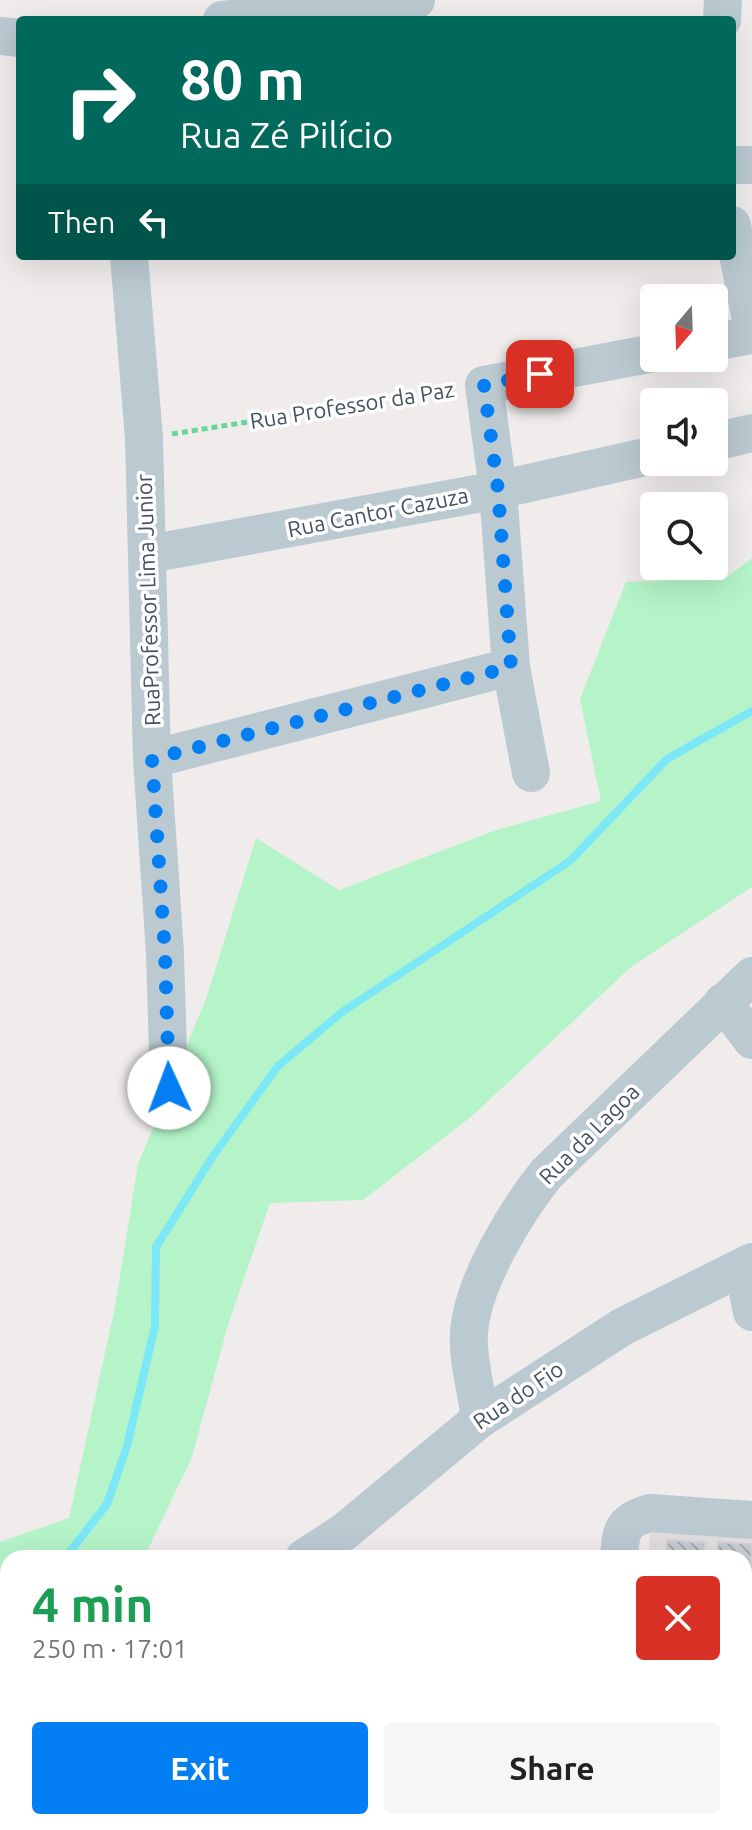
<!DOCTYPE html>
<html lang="en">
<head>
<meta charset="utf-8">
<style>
  :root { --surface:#fff; --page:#f6f6f6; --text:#222; --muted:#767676; --accent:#037ff3 }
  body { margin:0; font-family:Ubuntu,sans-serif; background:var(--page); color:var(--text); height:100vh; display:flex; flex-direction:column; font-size:30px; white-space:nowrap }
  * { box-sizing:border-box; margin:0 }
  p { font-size:26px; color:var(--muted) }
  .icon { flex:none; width:44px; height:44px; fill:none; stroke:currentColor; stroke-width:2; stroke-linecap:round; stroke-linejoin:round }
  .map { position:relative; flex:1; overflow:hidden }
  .sheet { position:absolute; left:0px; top:1550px; width:752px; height:280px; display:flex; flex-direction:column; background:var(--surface); border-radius:24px 24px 0 0; box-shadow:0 8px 32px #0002 }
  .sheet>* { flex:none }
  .guide { position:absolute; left:16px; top:16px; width:720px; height:244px; border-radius:8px; box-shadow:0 8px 32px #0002; background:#00695c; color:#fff; overflow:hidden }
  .needle { width:52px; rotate:199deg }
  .tools { position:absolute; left:640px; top:284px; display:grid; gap:16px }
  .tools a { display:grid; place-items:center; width:88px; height:88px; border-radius:8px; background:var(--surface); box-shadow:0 8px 32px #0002; font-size:40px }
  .pin { position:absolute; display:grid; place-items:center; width:68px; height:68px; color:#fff; margin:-34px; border-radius:16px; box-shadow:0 4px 12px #0006 }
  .me { position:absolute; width:88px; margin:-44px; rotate:358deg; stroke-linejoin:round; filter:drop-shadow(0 0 6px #0008) }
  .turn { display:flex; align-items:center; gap:28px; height:168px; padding:0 32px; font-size:36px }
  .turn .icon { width:104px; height:104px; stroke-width:2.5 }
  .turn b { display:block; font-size:56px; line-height:68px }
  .then { display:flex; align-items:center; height:76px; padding:0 32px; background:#0003; gap:16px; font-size:30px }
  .round { display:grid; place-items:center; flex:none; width:84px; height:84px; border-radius:8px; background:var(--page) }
  .overview { display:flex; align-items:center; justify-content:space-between; height:136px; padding:0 32px }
  h1 { font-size:48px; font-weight:600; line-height:60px; color:#1e9e55 }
  .primary-button { display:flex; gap:16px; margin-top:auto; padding:16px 32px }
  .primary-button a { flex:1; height:92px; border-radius:8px; background:var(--accent); color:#fff; font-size:32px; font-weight:600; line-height:92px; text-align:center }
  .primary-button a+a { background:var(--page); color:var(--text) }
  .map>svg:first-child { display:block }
  .education { fill:#e1ddde }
  .grass { fill:#b4f4c8 }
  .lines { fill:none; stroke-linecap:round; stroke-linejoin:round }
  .stream { stroke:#7be7f7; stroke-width:8 }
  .building { fill:url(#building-back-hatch); stroke:#cfd3d9; stroke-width:2 }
  .path { stroke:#68d697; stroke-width:5; stroke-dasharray:6 4; stroke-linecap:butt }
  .minor { stroke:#bbc9d1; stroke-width:38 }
  .route { stroke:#037ff3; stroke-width:14; stroke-dasharray:0 25.2 }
  .labels { text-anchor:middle; stroke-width:7; stroke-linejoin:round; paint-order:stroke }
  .street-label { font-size:22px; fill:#43525c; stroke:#fff }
</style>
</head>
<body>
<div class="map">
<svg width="752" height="1830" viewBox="0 0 752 1830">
  <defs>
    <pattern id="building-back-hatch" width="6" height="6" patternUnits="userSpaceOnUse" patternTransform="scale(2)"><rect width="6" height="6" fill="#c8ccd2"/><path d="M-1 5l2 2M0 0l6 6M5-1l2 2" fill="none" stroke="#a4a8ae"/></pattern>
  </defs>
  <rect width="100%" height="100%" fill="#f0ecec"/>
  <!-- education -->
  <path class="education" d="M650,1528L752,1531V1770H744V1558H649Z"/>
  <!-- grass -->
  <path class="grass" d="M752,558V887L631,967L472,1116L363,1200L270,1203L228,1325L192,1457L144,1558H8V1671L0,1677V1542L69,1518L115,1307L138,1164L207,996L256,838L339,890L496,830L601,801L580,699L626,582L726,578Z"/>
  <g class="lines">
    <!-- stream -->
    <path class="stream" d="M65,1558L107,1504L127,1446L155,1326L156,1247L213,1156L278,1066L342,1012L570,861L667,759L752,711
      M0,1640L8,1637"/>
  </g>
  <!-- building -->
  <path class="building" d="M667,1540L705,1543L704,1558H666Z
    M718,1542L752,1544L748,1685H744V1558H717Z
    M744,1692H752L750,1735H744Z"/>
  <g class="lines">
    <!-- path -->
    <path class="path" d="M172,434L455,389"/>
    <!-- minor -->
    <path class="minor" d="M222,20L416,0
      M722,20L723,0
      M0,36L20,38
      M732,165H752
      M732,225L752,324
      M129,256L144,438L152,759L165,953L169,1088
      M714,342L752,335
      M714,442L752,433
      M149,554L498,490L654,455
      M152,759L511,667
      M531,773L511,667L498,490L484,385L654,353
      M723,1002L752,1040
      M743,1267L752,1312
      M480,1419C477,1394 467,1357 469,1333C472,1283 516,1212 546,1174L752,976
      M304,1558L344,1532L480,1419L622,1327L752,1262
      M619,1558C621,1531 621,1521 650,1513L752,1520
      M0,1723L8,1718
      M0,1766L8,1795
      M744,1804H752
      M15,1822L17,1830"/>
  </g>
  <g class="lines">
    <!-- route -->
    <path class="route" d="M169,1088L165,953L152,759L511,667L498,490L484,385L540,374"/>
  </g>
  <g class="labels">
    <!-- street labels -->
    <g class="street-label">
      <text transform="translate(352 405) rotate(-9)" y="8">Rua Professor da Paz</text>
      <text transform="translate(378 512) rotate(-11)" y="8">Rua Cantor Cazuza</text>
      <text transform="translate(148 600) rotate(-92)" y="8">RuaProfessor Lima Junior</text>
      <text transform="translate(589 1134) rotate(-45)" y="8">Rua da Lagoa</text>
      <text transform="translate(518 1395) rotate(-34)" y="8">Rua do Fio</text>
    </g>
  </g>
</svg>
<div class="tools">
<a><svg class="needle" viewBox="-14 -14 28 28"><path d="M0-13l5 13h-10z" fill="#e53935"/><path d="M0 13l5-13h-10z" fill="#767676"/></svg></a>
<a><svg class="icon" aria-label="sound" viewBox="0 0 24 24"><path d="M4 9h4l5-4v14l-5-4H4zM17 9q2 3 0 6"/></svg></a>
<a><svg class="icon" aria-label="search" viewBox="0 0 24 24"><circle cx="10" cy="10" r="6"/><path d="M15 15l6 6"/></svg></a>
</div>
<div class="pin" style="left:540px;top:374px;background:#d93025"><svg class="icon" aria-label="arrive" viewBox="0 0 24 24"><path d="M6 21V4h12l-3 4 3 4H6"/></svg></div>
<svg class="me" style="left:169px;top:1088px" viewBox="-20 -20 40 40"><circle r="19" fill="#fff"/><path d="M0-13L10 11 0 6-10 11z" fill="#037ff3"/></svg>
<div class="guide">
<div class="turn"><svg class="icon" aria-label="right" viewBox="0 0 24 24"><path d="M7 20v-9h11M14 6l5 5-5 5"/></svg><div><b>80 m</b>Rua Zé Pilício</div></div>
<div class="then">Then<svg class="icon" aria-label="left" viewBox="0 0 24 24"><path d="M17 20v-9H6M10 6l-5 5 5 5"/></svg></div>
</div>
<section class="sheet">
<div class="overview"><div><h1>4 min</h1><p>250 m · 17:01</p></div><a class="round" style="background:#d93025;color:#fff"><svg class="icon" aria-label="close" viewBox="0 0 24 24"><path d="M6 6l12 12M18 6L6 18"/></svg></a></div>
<div class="primary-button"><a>Exit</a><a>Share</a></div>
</section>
</div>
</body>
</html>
